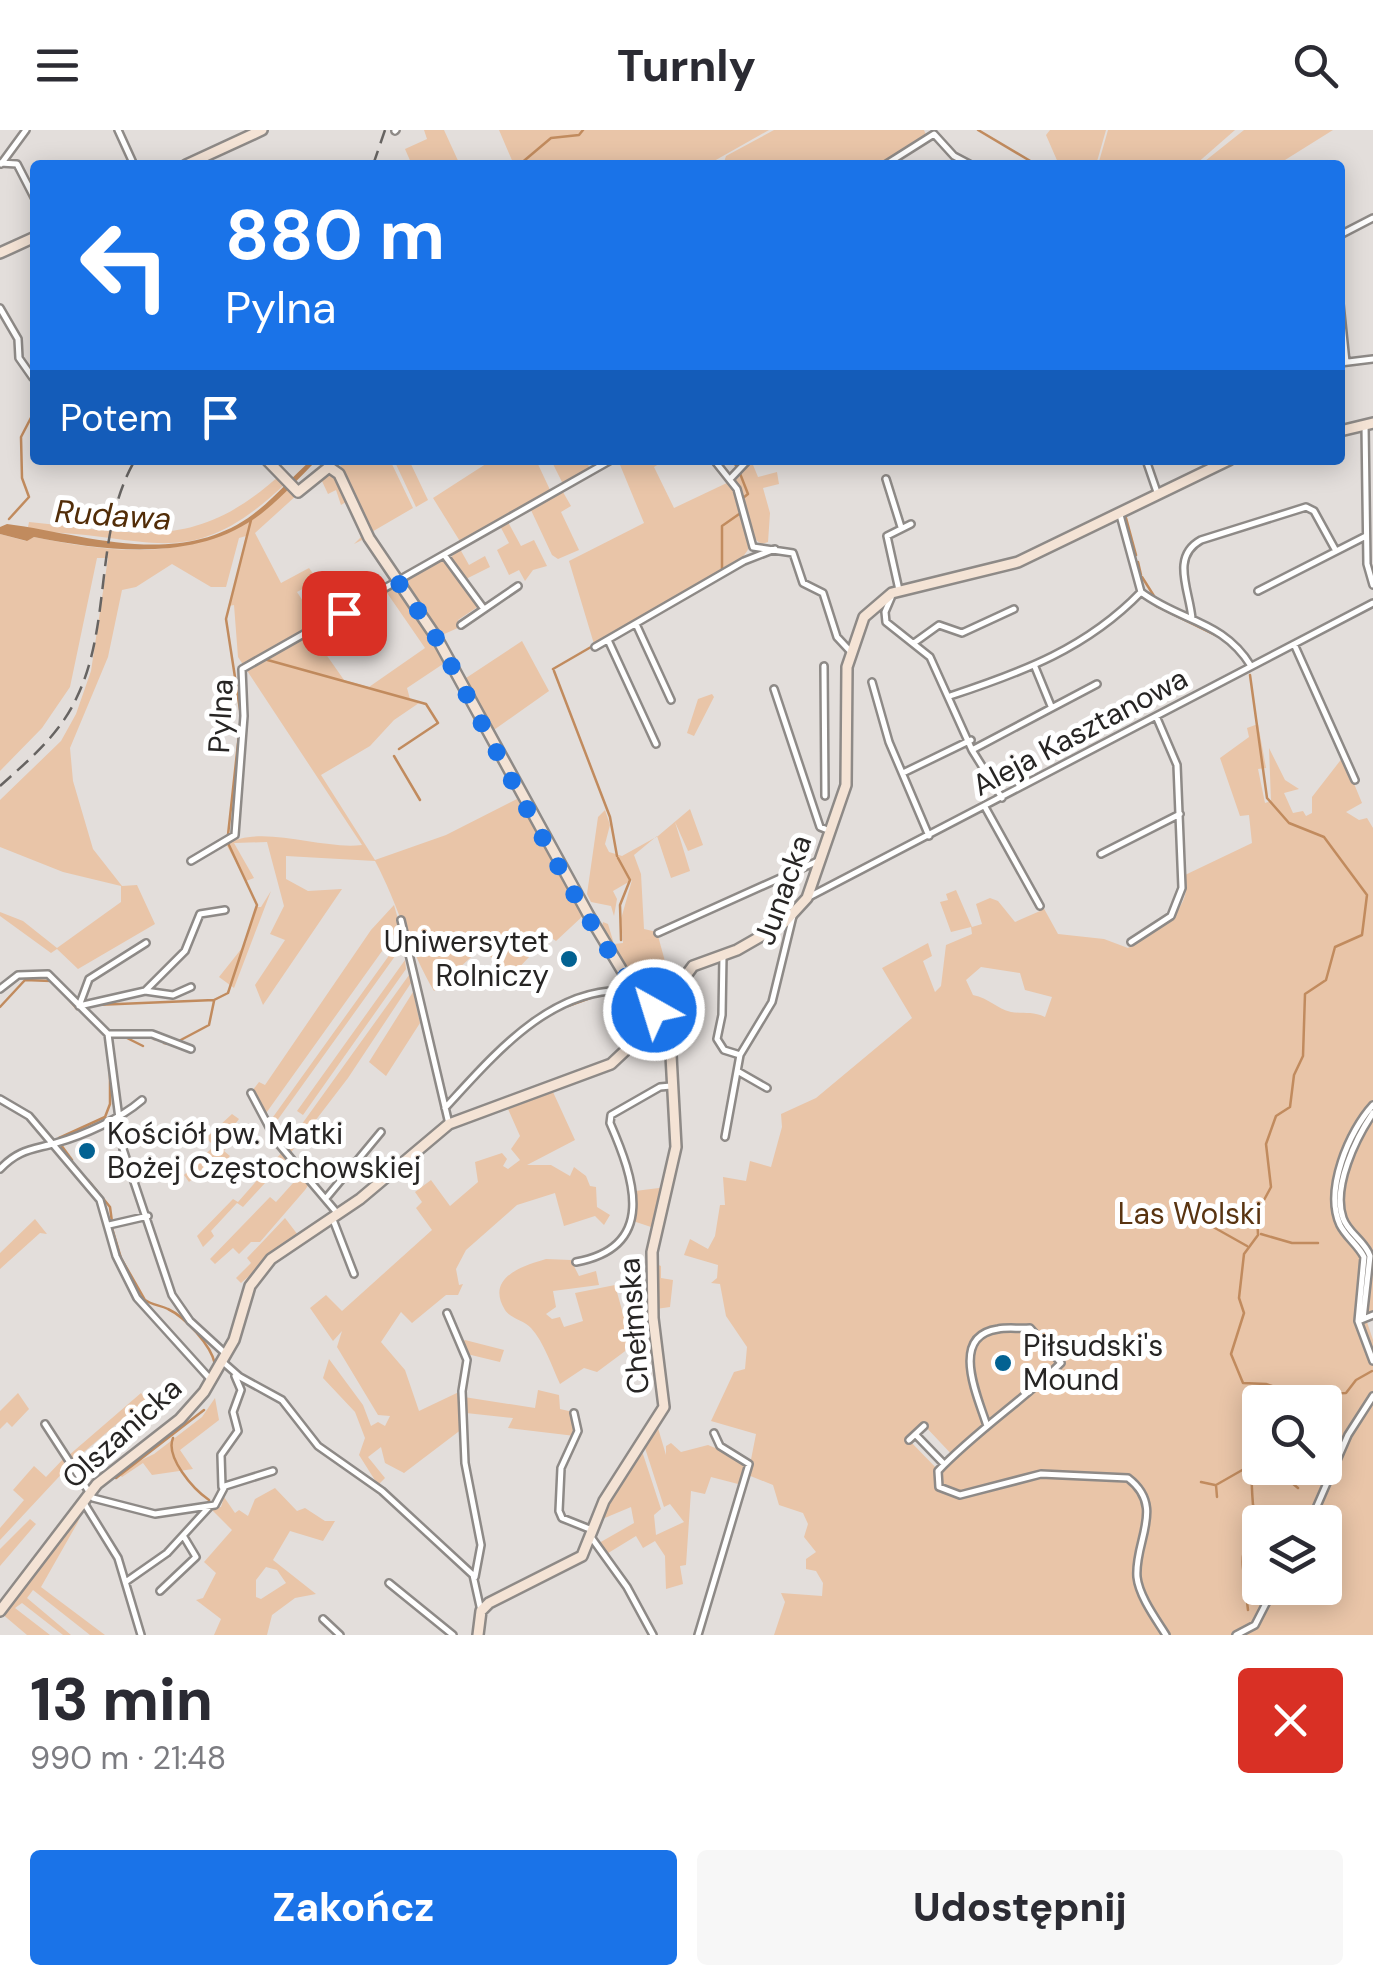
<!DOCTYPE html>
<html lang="pl">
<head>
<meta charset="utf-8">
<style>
  :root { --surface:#fff; --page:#f7f7f7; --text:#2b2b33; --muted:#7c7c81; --accent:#1a73e8 }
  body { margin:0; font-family:"DM Sans",sans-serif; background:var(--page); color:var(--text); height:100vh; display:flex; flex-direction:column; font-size:38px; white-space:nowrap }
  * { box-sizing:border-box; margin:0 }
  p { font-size:32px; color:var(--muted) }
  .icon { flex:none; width:55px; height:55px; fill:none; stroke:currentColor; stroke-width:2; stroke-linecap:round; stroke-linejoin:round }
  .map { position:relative; height:1505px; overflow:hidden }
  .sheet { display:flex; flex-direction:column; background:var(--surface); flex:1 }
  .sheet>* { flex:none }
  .guide { position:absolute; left:30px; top:30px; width:1315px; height:305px; border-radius:10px; box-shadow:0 5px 25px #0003; background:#1a73e8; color:#fff; overflow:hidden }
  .fabs { position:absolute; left:1242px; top:1255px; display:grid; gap:20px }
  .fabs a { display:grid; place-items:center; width:100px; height:100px; border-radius:10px; background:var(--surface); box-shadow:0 5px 25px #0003; font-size:50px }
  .pin { position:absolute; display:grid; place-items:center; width:85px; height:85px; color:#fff; margin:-42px; border-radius:20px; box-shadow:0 5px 15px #0006 }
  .me { position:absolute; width:110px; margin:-55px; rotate:321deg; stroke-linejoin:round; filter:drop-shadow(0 0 8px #0008) }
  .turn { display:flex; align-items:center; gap:35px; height:210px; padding:0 30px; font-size:45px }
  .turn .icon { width:130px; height:130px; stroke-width:2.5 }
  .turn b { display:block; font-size:70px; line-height:85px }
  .then { display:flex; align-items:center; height:95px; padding:0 30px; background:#0003; gap:20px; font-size:38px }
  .round { display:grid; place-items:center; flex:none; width:105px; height:105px; border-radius:10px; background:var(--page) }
  .overview { display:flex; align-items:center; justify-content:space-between; height:170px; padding:0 30px }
  h1 { font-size:60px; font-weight:800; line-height:75px }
  .cta { display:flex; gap:20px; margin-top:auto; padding:20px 30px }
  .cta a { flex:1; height:115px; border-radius:10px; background:var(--accent); color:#fff; font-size:40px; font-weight:800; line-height:115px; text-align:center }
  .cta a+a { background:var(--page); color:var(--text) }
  header { display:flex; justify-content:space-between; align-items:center; height:130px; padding:0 30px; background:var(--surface); font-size:45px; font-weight:800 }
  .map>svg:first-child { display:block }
  .green { fill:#e9c5a8; fill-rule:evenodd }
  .water { fill:#c18b5e }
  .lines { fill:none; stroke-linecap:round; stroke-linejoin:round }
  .stream { stroke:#c18b5e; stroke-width:2.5 }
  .street-casing { stroke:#8e8a87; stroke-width:10 }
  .secondary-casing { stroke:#8e8a87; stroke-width:14 }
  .street { stroke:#fff; stroke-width:5 }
  .secondary { stroke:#f4e3d5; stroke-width:9 }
  .rail { stroke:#676462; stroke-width:2.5; stroke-dasharray:15 8; stroke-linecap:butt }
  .route { stroke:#1a73e8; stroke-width:18; stroke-dasharray:0 32.4 }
  .poi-dot { fill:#036292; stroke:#fff; stroke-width:4 }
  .labels { text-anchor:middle; stroke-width:10; stroke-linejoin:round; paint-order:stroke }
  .street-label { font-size:30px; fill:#272524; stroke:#fff }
  .poi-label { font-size:30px; fill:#272524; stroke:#fff; text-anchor:start }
  .park-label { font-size:30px; fill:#593411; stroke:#fff }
  .water-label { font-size:32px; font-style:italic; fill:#522d08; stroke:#fff }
</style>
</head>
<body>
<header><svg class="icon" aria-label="menu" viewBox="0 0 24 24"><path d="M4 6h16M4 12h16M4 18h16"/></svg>Turnly<svg class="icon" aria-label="search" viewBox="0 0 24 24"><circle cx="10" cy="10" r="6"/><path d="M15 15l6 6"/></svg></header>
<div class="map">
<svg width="1373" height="1505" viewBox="0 0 1373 1505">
  <rect width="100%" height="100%" fill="#e3dedb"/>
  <!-- green -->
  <path class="green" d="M424,0H444L460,35H412L405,19L427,9Z
    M499,0H769L707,35H514Z
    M774,0H924L926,5L885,35H723L726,26Z
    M1050,0H1106L1096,35H1059L1046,5Z
    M1108,0H1235L1195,35L1153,30L1151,35H1117L1111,30L1109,35H1098Z
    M1244,0H1333L1277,35H1200Z
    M338,330H390L413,378L370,403Z
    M394,330H409L428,370L416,377Z
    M492,330H536L551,362L461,413L433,368Z
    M551,330H586L590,339L563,354Z
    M618,330H665L654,337L674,378L731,351L750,415C738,450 629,495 594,514L569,431L644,393Z
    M751,330L758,347L777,342L779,354L763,358L770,383L768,412L762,414C743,405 744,369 734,350Z
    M334,341L366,408L354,414L361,407L346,372L341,375L336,360L328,364L321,349Z
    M279,346L286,353C189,446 152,404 40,402L28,397L29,392C136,402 192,424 279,346Z
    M290,357L298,364L255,403L281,453L309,438L341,482L328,489L308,456L297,462L318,494L309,500L344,550L369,557L425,518L385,460L396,454L446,532L407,558L410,569L369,558L419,573L394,590L370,616L321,645L375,730L446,705L517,669L585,784L556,811L549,806L511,846L481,818L434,861C409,819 398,774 375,731L286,726V749L308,761L342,759L263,875L255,855L285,810L270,804L284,776L267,712L234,713L254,748L246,751L226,714C263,694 321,720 362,715L238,527L234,475L229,476L246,406L239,408L226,457H211L172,434L136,457L122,460L108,527L70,618L73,651L93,719L122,756L137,755L155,794L78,839L57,819L51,823L0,786V782L23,791L57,818L121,772V756L63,742L0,717V670L61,611L76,584L91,541L108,428H97L70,557L42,598L0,641V404L26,411L34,407C136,428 210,431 290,357Z
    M563,362L571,376L561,382L579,420L558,429L552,425L530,378Z
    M508,392L521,416L534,410L547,436L533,440L525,451L519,440L509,445L497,420L509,413L500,396Z
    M460,419L469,435L485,426L490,437L466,449L449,429Z
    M441,431L447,432L479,476L458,490L460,497L442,505L404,452Z
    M522,511L549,561L491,602L463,550Z
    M712,564L714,567L694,606L687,603L698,569Z
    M1258,594L1266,638L1258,639L1265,673L1271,671L1269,618L1285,650L1299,659L1284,663L1293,683L1303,681L1306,686L1312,683V667L1343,627L1362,673L1346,682L1359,690L1367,688L1373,698V1190L1367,1192L1373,1210V1505H774L785,1472L781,1463L822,1466L823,1453L816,1441L806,1439V1429L816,1422L804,1407L808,1394L803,1383L779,1375L773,1355L748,1345L756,1304L711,1291L734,1242L745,1239L747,1217L726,1186L720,1154L711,1153L717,1148L718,1135L684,1125L690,1109L708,1119L715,1106L720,1075H725L723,1047L746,1051L750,1031L771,1037L782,997L781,984L816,968L912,888L882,838L928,813L932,826L923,831L935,862L941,856L946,815L972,804L971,797L951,802L940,772L948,770L946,764L956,760L972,797L982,794L976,774L990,768L998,771L1015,792L1040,781L1038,776L1042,775L1058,804L1104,809L1128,818C1154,802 1194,782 1185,745L1252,713L1249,685L1240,686L1220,628L1249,607L1247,598ZM981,837L1020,843L1025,860L1052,867L1045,887C1032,881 1024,884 1011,882C997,879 989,868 973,865L966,850ZM1260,1272H1325V1338H1260ZM923,1294L956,1329L941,1343L908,1309ZM1260,1392H1325V1458H1260Z
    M690,679L703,715L688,721L675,692L690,741L671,748L657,706L634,725L641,744L644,799L657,802L670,850L653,859L638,860L601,801L603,792L608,794L614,814L623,813L621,789L632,750L613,761L617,769L614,786L611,776L591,772L587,764L598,687L605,680L610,695L605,714L609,722L622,726L658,706Z
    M271,761L234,858L219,847L246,813L256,777H261Z
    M394,775L400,796L264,986L252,961L259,952L265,955L371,800Z
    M403,806V815L271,999L268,994Z
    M405,830L406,839L303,985L297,981Z
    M409,845L411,853L348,948L289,1025L284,1019Z
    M413,862L420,893L386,946L369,932Z
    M553,962L575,1010L527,1035H551L570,1046L574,1037L586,1046L590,1056L596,1057L597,1077L610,1085L604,1095L595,1086L564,1096L555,1063L517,1075L466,1120L456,1139L459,1155L463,1154L458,1165H446L412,1193L401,1182L381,1212L405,1240L419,1281L461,1261L462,1299L404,1343L385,1333L381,1317L368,1327L385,1348L378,1355L359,1325L365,1308L355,1282L323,1248L329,1229L363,1275L371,1296L378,1292L385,1296L390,1286L378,1285L337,1217L342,1201L333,1211L310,1178L326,1165L342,1181L432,1100L416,1078L422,1072L415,1062L431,1050L450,1076L478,1052L475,1032L502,1023L507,1029L503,1036L508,1039L520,1030L511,1019L520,1006L508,979Z
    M232,984L239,989L232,998L239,1005L224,1021L230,1026L214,1044L206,1037L189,1052L184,1045L214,1016L206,1008Z
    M283,1021L288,1028L243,1077L237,1073L211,1101L214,1106L203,1117L197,1106L233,1069L238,1072Z
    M302,1043L311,1051L305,1060L260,1112H251L239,1124L233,1118L215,1134L210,1129L270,1067L276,1072Z
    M667,1057L654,1098L633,1091L635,1061Z
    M285,1088L298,1105L241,1153L236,1148L251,1133L247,1128Z
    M35,1089L47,1104L40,1103L0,1139V1123Z
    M546,1129L571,1130L579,1146L596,1141L599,1155L553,1161L556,1177L546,1184L552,1189L560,1187L564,1197L583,1191L575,1163L615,1155L632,1216L597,1242L584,1238L560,1254C552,1237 544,1212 531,1198C524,1190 511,1189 505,1180C485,1147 523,1136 546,1129Z
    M656,1134L661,1136V1148L673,1150L670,1177L656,1179Z
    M465,1210L504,1220L500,1232L467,1224L462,1212Z
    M538,1260L559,1265L560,1279L573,1282L575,1306L508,1298L513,1288L466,1283L464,1267L535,1278Z
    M18,1263L29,1279L12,1297L7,1292L0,1299V1281Z
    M141,1263L146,1269L71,1333L68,1326Z
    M215,1268L219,1290L180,1320L193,1339L152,1345L143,1333L122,1347L117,1342L154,1324L202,1287Z
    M658,1298L666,1325V1316L671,1313L681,1322L708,1315L747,1331L742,1355L711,1347L705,1364L691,1361L686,1435L680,1436L683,1454L666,1459L665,1426L655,1411L643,1418L636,1406L605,1425L599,1413L634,1393L631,1377L600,1390L607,1370L642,1321L661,1379L654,1385L656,1405L684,1392L670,1374L664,1377L645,1318Z
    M65,1327L69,1336L0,1410V1398L24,1370L13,1360L34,1336L46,1347Z
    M275,1358L297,1381L305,1378L325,1391H335L323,1411L290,1401L273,1430L316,1464L295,1468L272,1485L267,1505H214L221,1489L196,1470L203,1468L216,1443L204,1432L232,1400L210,1378L221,1377L224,1367L235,1383L239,1380L248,1386L255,1369ZM266,1437L277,1440L286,1453L261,1469L256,1467V1450Z
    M78,1380L82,1382L78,1392L41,1457L105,1505H90L33,1460L27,1468L71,1505H63L22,1473L15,1478L50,1505H27L1,1483Z
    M30,1389L36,1394L0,1436V1419Z"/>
  <!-- water -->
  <path class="water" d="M311,330H317C297,350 277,373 254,389C191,432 105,421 34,407L27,411L0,404V397L7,394C84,404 174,438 248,388C271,372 290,349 311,330Z"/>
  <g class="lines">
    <!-- stream -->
    <path class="stream" d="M978,0L1037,35
      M519,35L551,8L579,5L583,0
      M735,334L737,337
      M739,341L748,364L743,368
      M1126,388L1136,425
      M9,389L29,367L22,348L21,307L35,280
      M1138,432L1141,445
      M722,443V396L742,382
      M1142,447L1154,466
      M1156,476L1221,508
      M264,529L426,574L438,593L399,619
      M553,539L591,517
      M554,541L610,687L617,726
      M1250,545L1267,668L1289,693L1324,707L1367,765L1362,805L1335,817L1326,850L1305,864L1303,926L1294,945L1290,977L1276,986L1266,1014L1271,1057L1257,1083L1258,1105L1244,1124L1239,1168L1244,1183L1231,1224L1243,1253L1266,1254L1298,1265L1346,1263L1356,1250L1372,1241
      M394,626L420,670
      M228,705L241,586L226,489L251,390
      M618,728L630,750L620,775L621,810
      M60,859L77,879
      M95,875L214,870L228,863L257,775L228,713
      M568,876L593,867
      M0,877L25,850L51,851
      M544,888L560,879
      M125,907L143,916
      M154,909H156
      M177,912L209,895L214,871
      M164,913L170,914
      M59,1008L105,987L110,974V935
      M61,1015L72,1030
      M88,1050L110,1077L112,1092
      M1176,1089H1199L1247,1116
      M112,1098L121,1128L145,1170C152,1175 160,1175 168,1179C185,1187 211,1215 215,1234
      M1261,1104L1292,1113H1318
      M1251,1257L1260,1293
      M1325,1302L1330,1303
      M173,1308C165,1327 193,1359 209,1370
      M1274,1338L1298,1358
      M1294,1338L1309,1343
      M116,1348L204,1280
      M1201,1352L1215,1355
      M1217,1367L1216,1355L1251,1335
      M1254,1376L1299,1392
      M1243,1438L1248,1480
      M1252,1443L1243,1438C1240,1416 1255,1398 1253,1375C1251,1348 1249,1323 1260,1297"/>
    <defs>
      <path id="street" d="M118,0L134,35
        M395,1L396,0
        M0,33L17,34L35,69
        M1,34L26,0
        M709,35H721
        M885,35L934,4L954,26L971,35
        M1340,105L1373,88
        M1340,174L1346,232
        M0,178L18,209L19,228L33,248
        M1340,233L1373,229
        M1365,295L1367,434L1373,455
        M714,330L737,359L753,417
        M1146,330L1158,365
        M731,348L748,330
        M886,349L901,397
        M1120,385L1141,462C1181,492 1223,490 1251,536
        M753,417L793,423L803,453L823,463L837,507L850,521
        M445,426L484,479
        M899,460L887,406L911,394
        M1258,461L1366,406
        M891,468L885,482L886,492L930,527L972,620L1002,668
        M1192,489C1190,461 1170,427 1201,410L1306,377L1314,381L1336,421
        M636,494L671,570
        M461,495L518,456
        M608,510L656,614
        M914,513L939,495L962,503L1014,479
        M1294,514L1355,650
        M595,517L744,431L775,419
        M824,536L825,666
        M1035,537L1051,576
        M872,552L889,612L929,706
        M774,559L820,697L825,699
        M950,566C1023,542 1087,518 1141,462
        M972,620L1097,554
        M903,643L971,610
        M985,677L1040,776
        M1101,724L1180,684
        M191,731L235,705L244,586L242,539L611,330
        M807,768L1373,473
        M401,790L449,994
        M658,803L818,731
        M1131,812L1171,786L1182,758L1177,635L1156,586
        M723,825L722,885L717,909L724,920L740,925
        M0,859L18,845L48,844L108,904L123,1019L172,1165L190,1191L227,1225
        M145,861L173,865L191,857
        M79,876L145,861L185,821L200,784L225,780
        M79,876L89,849L146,813
        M108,904H152L191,919
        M739,942L767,958
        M251,963L277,1012L338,1084
        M0,969L29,986L100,1070L116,1126L137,1168L212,1251
        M1373,975C1349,1001 1324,1060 1340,1095C1346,1107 1358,1115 1364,1127L1358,1191L1373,1231
        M445,978C493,926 553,853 632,861
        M725,1007L740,925L772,872L793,786
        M0,1039C19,1019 32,1020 56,1013C84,1005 120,989 142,970
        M327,1067L381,1002
        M332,1087L354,1144
        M109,1095L148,1086
        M576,1132C658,1117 634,1048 610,993L611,985L660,957L671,956
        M447,1183L467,1230L462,1261L465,1333L481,1415L475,1447
        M1363,1189L1370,1126C1365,1111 1348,1103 1343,1088C1332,1057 1356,1008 1373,983
        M1361,1190L1373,1185
        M223,1232L240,1247L282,1270L318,1316L382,1361L473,1445L481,1481
        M574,1283L578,1301L561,1338L559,1381L562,1388L592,1400
        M45,1294L93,1368L155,1384L215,1375L225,1356L273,1341
        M987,1296C979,1269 948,1206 998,1199C1008,1197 1019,1199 1030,1198L1061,1233C1022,1271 976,1301 938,1341L939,1357L960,1365L1041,1344L1128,1348C1166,1377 1134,1411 1137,1447C1139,1466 1156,1489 1166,1505
        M916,1305L944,1334
        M909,1310L924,1296
        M222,1357L221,1325L238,1301L233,1282L241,1260L235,1246
        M84,1373L118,1428L141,1505
        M1310,1392L1348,1305L1373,1266
        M591,1407L627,1457L653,1505
        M127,1451L167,1423L210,1376
        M389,1453L453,1505
        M160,1461L196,1427L184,1407
        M323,1489L340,1505
        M698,1505L749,1334L720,1316L714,1303
        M1236,1505L1255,1495L1274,1458"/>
      <path id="secondary" d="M186,35L262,0
        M0,123L35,107
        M1340,301L1373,293
        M267,330L298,362L329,337L339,344L369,408L438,510L588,784L635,862L653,874
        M637,862L661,863L677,850
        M0,1481L97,1354L180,1289L204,1262L234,1210L250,1156L271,1129L360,1069L449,994L611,934L628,918L653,875
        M478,1505L481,1481L489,1473L582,1426L604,1371L664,1277L653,1188L652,1122L676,1017L668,870L693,836L737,820L784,793L807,768L846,655L847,537L864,487L892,463L1018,432L1229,330"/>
    </defs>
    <!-- street casing -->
    <use href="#street" class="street-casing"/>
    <!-- secondary casing -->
    <use href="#secondary" class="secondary-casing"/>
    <!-- street -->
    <use href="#street" class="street"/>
    <!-- secondary -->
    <use href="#secondary" class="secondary"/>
    <!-- rail -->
    <path class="rail" d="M373,35L385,0
      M0,656C29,630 59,605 76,569C113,494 93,403 135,330"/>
  </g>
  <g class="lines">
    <!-- route -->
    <path class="route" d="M344,483L398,452C412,473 428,493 440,515C472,571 612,856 653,874L654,880"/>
  </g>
  <!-- markers -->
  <g class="poi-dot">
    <circle cx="569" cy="829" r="10"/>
    <circle cx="87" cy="1021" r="10"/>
    <circle cx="1003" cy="1233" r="10"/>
  </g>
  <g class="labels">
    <!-- street labels -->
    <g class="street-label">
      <text transform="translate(221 586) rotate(-87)" y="10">Pylna</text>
      <text transform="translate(1080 602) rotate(-28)" y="10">Aleja Kasztanowa</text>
      <text transform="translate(783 760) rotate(-70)" y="10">Junacka</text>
      <text transform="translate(634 1196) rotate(-94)" y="10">Chełmska</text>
      <text transform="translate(122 1303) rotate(-42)" y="10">Olszanicka</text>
    </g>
    <!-- poi labels -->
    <g class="poi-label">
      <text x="549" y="822" text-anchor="end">Uniwersytet<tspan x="549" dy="34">Rolniczy</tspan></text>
      <text x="107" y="1014">Kościół pw. Matki<tspan x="107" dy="34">Bożej Częstochowskiej</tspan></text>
      <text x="1023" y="1226">Piłsudski's<tspan x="1023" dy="34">Mound</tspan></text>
    </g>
    <!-- park labels -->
    <g class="park-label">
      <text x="1190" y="1094">Las Wolski</text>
    </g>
    <!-- water labels -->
    <g class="water-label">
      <text transform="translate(113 385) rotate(4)" y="11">Rudawa</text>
    </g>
  </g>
</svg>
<div class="fabs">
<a><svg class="icon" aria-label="search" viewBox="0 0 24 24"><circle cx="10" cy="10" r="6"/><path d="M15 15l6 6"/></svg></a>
<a><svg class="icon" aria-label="layers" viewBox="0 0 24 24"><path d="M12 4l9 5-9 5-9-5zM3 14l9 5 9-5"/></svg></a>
</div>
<div class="pin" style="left:344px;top:483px;background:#d93025"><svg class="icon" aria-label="arrive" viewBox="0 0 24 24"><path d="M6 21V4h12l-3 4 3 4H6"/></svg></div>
<svg class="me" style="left:654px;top:880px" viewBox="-20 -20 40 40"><circle r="17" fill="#1a73e8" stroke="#fff" stroke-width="3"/><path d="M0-11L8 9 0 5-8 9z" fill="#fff"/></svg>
<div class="guide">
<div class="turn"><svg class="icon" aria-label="left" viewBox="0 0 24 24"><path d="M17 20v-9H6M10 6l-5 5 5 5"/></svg><div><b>880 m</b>Pylna</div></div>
<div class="then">Potem<svg class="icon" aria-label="arrive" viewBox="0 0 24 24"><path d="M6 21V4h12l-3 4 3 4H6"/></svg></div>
</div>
</div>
<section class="sheet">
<div class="overview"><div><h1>13 min</h1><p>990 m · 21:48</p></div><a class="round" style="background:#d93025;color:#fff"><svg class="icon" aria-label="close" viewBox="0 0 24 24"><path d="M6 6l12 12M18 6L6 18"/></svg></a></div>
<div class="cta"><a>Zakończ</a><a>Udostępnij</a></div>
</section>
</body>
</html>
